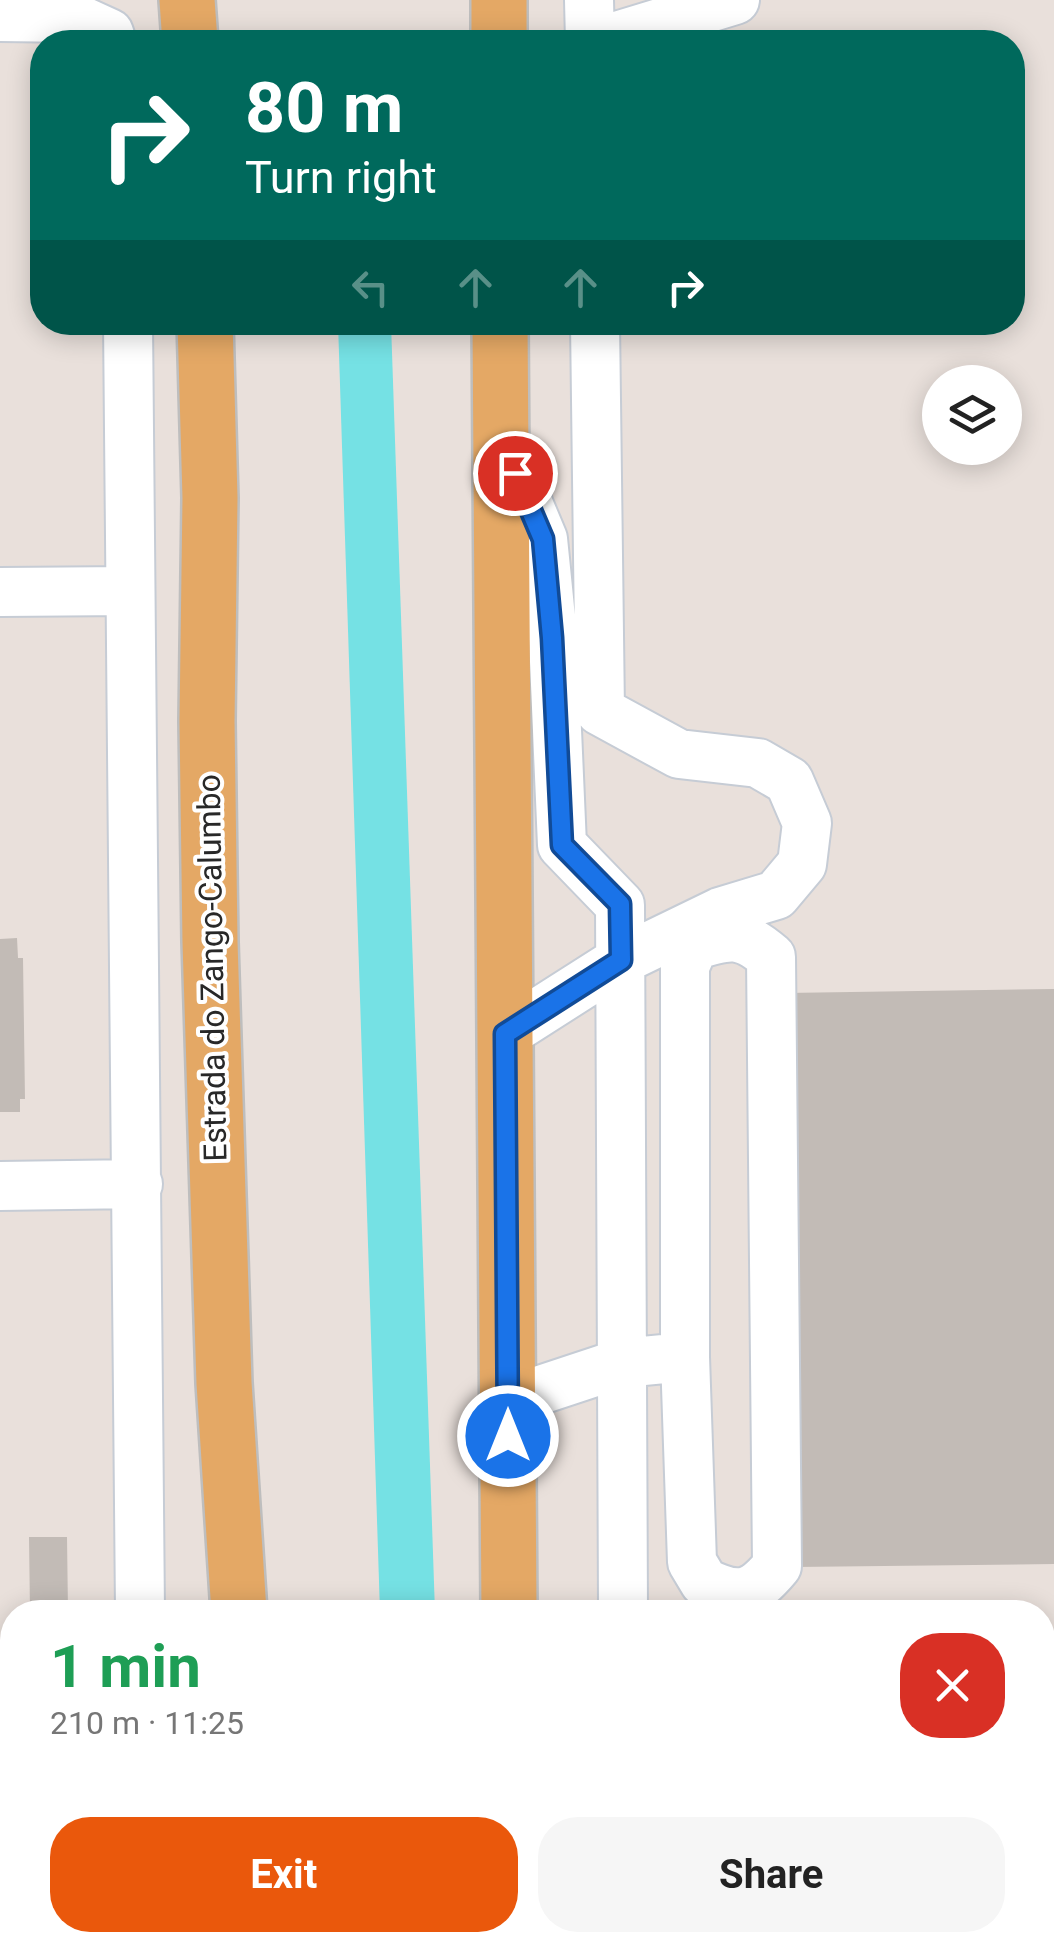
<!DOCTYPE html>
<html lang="en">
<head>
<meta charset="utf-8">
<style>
  :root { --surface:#fff; --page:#f6f6f6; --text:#222; --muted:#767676; --accent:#ea580c }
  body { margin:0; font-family:Roboto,sans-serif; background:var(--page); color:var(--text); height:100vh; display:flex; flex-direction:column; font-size:38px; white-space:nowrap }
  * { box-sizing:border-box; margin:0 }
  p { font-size:32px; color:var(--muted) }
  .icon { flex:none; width:55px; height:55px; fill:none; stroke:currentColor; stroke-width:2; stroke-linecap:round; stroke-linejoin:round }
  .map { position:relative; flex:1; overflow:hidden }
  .sheet { position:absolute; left:0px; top:1600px; width:1055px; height:352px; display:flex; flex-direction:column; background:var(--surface); border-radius:40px 40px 0 0; box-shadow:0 5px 25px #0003 }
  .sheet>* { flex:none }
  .guide { position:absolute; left:30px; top:30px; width:995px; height:305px; border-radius:40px; box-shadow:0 5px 25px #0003; background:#00695c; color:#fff; overflow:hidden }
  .tools { position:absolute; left:922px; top:365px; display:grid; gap:20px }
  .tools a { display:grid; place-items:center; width:100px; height:100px; border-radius:50%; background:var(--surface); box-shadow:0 5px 25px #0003; font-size:50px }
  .pin { position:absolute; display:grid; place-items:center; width:85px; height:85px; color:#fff; margin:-42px; border:5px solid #fff; border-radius:50%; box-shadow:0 2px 10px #0007 }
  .me { position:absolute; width:110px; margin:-55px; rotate:0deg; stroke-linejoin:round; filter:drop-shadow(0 0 8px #0008) }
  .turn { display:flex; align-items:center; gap:35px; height:210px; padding:0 50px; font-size:45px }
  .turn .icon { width:130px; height:130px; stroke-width:2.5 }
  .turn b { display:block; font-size:70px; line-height:85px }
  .lanes { display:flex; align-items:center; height:95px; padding:0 50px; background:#0003; justify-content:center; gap:50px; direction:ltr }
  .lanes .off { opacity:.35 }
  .round { display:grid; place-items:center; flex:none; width:105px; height:105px; border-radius:40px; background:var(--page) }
  .head { display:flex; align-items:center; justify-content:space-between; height:170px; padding:0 50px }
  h1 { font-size:60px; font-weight:700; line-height:75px; color:#1e9e55 }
  .primary-button { display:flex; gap:20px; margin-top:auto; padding:20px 50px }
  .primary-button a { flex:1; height:115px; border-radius:40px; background:var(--accent); color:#fff; font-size:40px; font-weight:700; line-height:115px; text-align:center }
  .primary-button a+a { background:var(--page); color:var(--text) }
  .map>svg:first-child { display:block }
  .water { fill:#75e1e4 }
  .building { fill:#c2bbb6 }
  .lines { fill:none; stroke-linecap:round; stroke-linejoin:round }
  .minor-casing { stroke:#c6ccd5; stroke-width:52 }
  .major-casing { stroke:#bebebe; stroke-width:60 }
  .minor { stroke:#fff; stroke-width:48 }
  .major { stroke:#e4a865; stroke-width:55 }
  .route-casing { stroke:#114b97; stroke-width:25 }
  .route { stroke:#1a73e8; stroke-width:18 }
  .labels { text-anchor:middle; stroke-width:8; stroke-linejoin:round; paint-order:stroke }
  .street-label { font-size:32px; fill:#282828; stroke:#fff }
</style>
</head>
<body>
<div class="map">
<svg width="1054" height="1952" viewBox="0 0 1054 1952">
  <rect width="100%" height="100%" fill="#e9e0db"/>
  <!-- water -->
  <path class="water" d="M338,323H391L435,1612H380Z"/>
  <!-- building -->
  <path class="building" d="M17,938L18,958H23L25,1099H20V1112H0V939Z
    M1054,989V1564L795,1567L785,993Z
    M29,1537H67L68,1612H30Z"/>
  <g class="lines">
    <defs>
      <path id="minor" d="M589,0L590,42
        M0,17L76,18L109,33L112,42
        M597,42L735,0
        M128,322L140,1612
        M595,322L600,711
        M504,446L543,539L553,638L600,711L679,754L758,763L789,781L807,823L802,864L776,895L720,912L621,960L505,1034
        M0,592L129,591
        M553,638L562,845L620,905L623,1612
        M0,1186L138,1184
        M507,1401L622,1363L685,1357L692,1562L704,1582C739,1599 752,1596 777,1566L771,957C742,932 730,934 694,946L685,966V1357
        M1042,1748L1054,1747
        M0,1752H12
        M1042,1813L1054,1812
        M0,1844H12
        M1042,1932L1054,1946
        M240,1940L241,1952
        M619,1952L620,1940
        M982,1952L999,1940"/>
      <path id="major" d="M187,0L190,42
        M499,0V42
        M205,322L210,498L207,721L210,942L224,1383L239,1612
        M500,322L509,1612
        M283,1940L284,1952
        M521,1940V1952"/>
    </defs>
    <!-- minor casing -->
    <use href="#minor" class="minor-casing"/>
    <!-- major casing -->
    <use href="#major" class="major-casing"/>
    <!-- minor -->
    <use href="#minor" class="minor"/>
    <!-- major -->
    <use href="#major" class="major"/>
  </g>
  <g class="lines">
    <defs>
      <path id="route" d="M508,1436L505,1034L621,960L620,904L562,845L552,638L543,539L515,473"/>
    </defs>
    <!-- route casing -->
    <use href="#route" class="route-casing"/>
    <!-- route -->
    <use href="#route" class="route"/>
  </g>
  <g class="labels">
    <!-- street labels -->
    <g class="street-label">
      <text transform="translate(212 968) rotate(-91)" y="11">Estrada do Zango-Calumbo</text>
    </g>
  </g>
</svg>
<div class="tools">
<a><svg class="icon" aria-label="layers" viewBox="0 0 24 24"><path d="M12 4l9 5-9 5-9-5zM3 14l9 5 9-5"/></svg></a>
</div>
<div class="pin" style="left:515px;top:473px;background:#d93025"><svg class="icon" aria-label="arrive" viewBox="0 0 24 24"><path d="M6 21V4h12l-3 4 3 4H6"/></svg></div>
<svg class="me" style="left:508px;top:1436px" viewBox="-20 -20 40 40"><circle r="17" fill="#1a73e8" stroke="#fff" stroke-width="3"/><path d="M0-11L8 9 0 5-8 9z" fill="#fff"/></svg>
<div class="guide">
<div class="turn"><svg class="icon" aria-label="right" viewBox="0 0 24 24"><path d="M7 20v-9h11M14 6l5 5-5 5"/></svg><div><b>80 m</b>Turn right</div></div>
<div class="lanes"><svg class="icon off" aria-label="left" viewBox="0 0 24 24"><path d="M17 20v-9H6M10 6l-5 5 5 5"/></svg><svg class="icon off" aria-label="ahead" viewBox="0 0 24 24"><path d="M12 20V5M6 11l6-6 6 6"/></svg><svg class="icon off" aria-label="ahead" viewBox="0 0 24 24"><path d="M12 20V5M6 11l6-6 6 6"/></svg><svg class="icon" aria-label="right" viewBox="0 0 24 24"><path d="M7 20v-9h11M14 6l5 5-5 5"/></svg></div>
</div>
<section class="sheet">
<div class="head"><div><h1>1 min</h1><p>210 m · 11:25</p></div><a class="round" style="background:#d93025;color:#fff"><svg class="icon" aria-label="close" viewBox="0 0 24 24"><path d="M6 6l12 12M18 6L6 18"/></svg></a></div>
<div class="primary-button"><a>Exit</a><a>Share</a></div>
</section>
</div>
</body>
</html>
